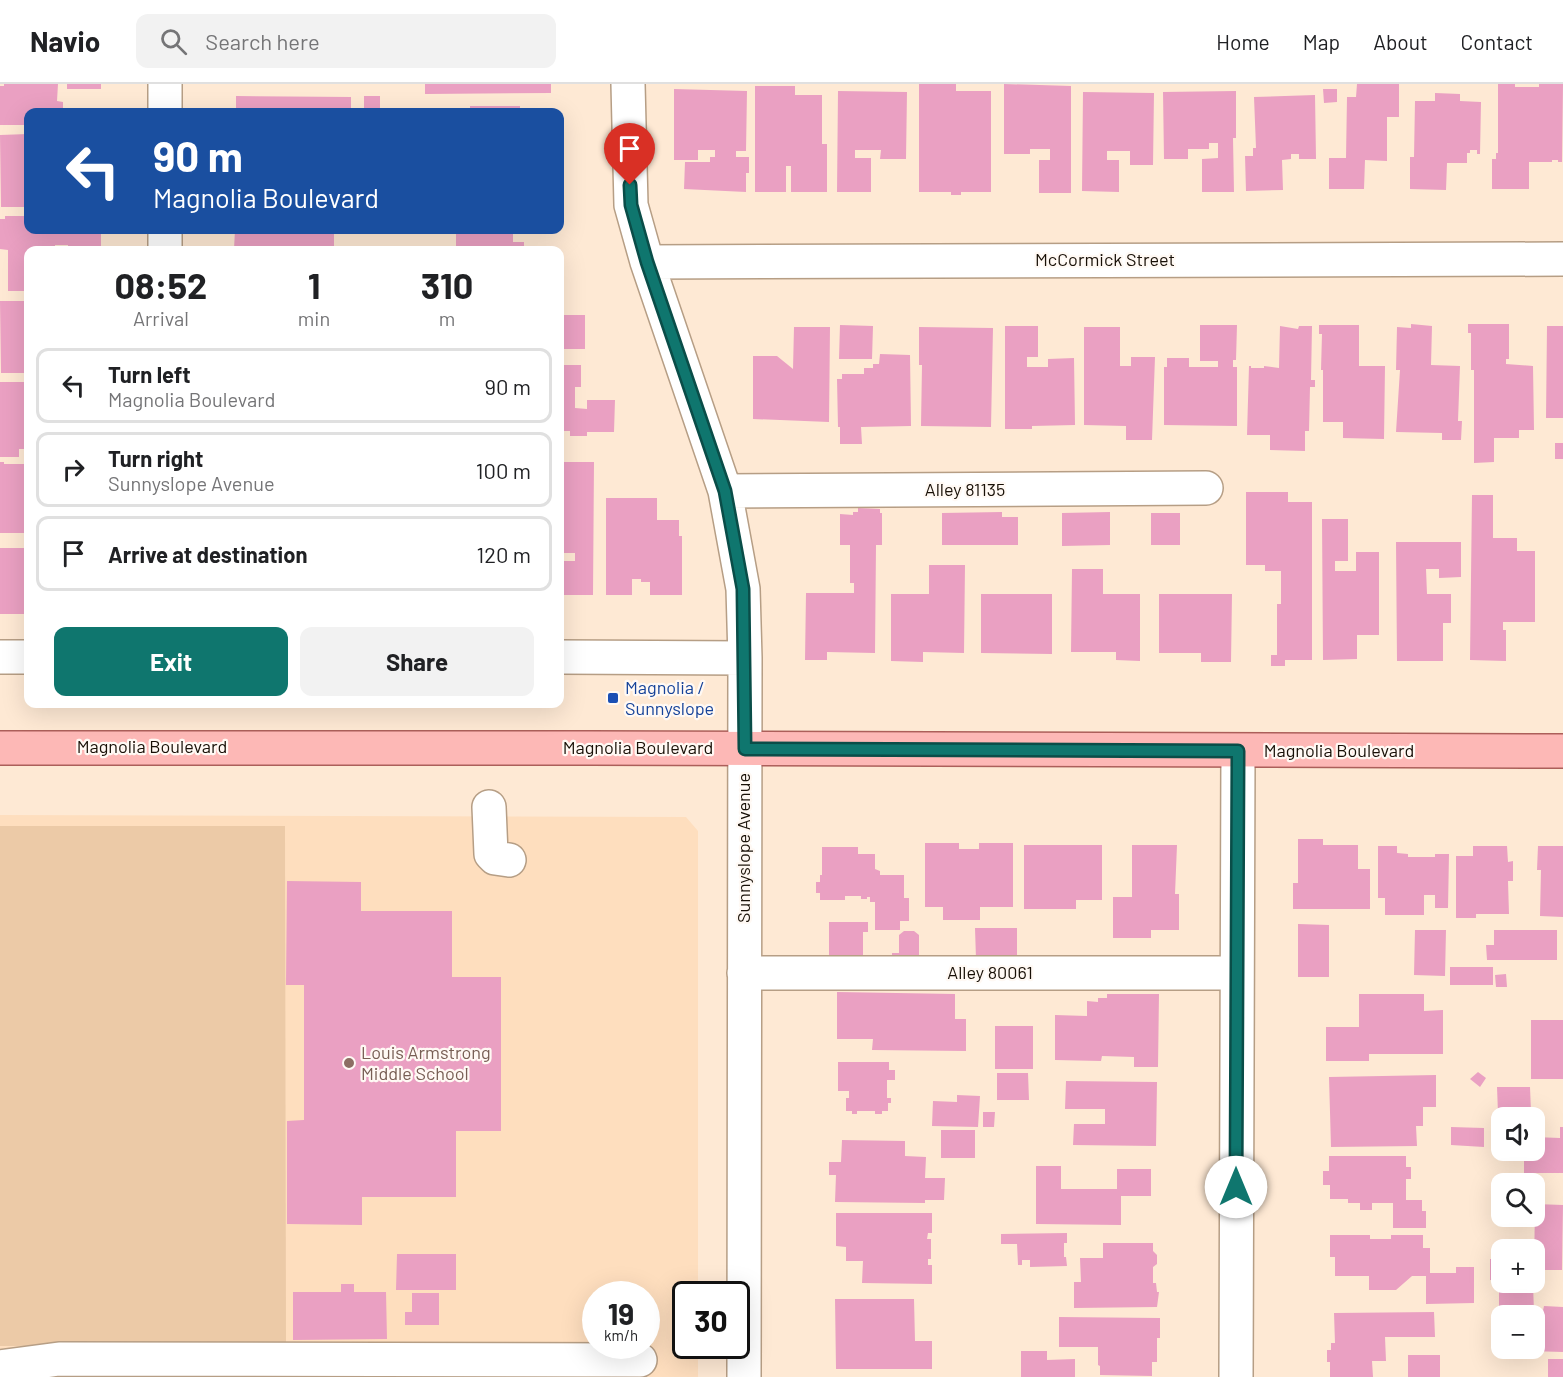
<!DOCTYPE html>
<html lang="en">
<head>
<meta charset="utf-8">
<style>
  :root { --surface:#fff; --page:#f2f2f2; --text:#202124; --muted:#757577; --line:#e0e0e0; --accent:#0f766e }
  body { margin:0; font-family:Barlow,sans-serif; background:var(--page); color:var(--text); height:100vh; display:flex; flex-direction:column; font-size:22px; white-space:nowrap }
  * { box-sizing:border-box; margin:0 }
  p { font-size:20px; color:var(--muted) }
  .icon { flex:none; width:33px; height:33px; fill:none; stroke:currentColor; stroke-width:2; stroke-linecap:round; stroke-linejoin:round }
  .map { position:relative; flex:1; overflow:hidden }
  .details { position:absolute; left:24px; top:162px; width:540px; height:462px; display:flex; flex-direction:column; background:var(--surface); border-radius:12px; box-shadow:0 6px 24px #0002 }
  .details>* { flex:none }
  .banner { position:absolute; left:24px; top:24px; width:540px; height:126px; border-radius:12px; box-shadow:0 6px 24px #0002; background:#1a4fa0; color:#fff; overflow:hidden }
  .buttons { position:absolute; left:1491px; top:1023px; display:grid; gap:12px }
  .buttons a { display:grid; place-items:center; width:54px; height:54px; border-radius:12px; background:var(--surface); box-shadow:0 6px 24px #0002; font-size:30px }
  .speed { position:absolute; left:582px; top:1197px; display:flex; gap:12px; font-size:30px; font-weight:700; text-align:center }
  .speed>* { display:grid; place-content:center; width:78px; height:78px; border-radius:50%; background:var(--surface); box-shadow:0 6px 24px #0002; line-height:1 }
  .speed small { font-size:15px; font-weight:400 }
  .speed .limit { border:3px solid #111; border-radius:9px; background:#fff; color:#111 }
  .pin { position:absolute; display:grid; place-items:center; width:51px; height:51px; color:#fff; margin:-62px -26px; border-radius:50% 50% 50% 0; rotate:-45deg; box-shadow:0 0 6px #0007 }
  .pin .icon { rotate:45deg }
  .me { position:absolute; width:66px; margin:-33px; rotate:0deg; stroke-linejoin:round; filter:drop-shadow(0 0 4px #0008) }
  .turn { display:flex; align-items:center; gap:21px; height:126px; padding:0 30px; font-size:27px }
  .turn .icon { width:78px; height:78px; stroke-width:2.5 }
  .turn b { display:block; font-size:42px; line-height:51px }
  .eta { display:flex; justify-content:space-evenly; align-items:center; height:102px; text-align:center }
  .eta b { font-size:36px; font-weight:700; line-height:42px }
  .primary-button { display:flex; gap:12px; margin-top:auto; padding:12px 30px }
  .primary-button a { flex:1; height:69px; border-radius:12px; background:var(--accent); color:#fff; font-size:24px; font-weight:700; line-height:69px; text-align:center }
  .primary-button a+a { background:var(--page); color:var(--text) }
  ul { padding:0; list-style:none }
  li { display:flex; align-items:center; gap:18px; height:75px; margin:0 12px 9px; padding:0 18px; border:3px solid var(--line); border-radius:12px }
  li div { flex:1 }
  li b { display:block; font-size:22px }
  li em { font-style:normal }
  header { display:flex; align-items:center; gap:36px; box-sizing:border-box; height:84px; padding:0 30px; background:var(--surface); border-bottom:2px solid var(--line) }
  header strong { font-size:28px }
  nav { display:flex; gap:33px; margin-inline-start:auto; font-size:21px }
  .search { width:420px; height:54px; background:var(--page); display:flex; align-items:center; gap:15px; box-sizing:border-box; padding:0 21px; border-radius:12px; color:var(--muted); font-size:22px }
  .map>svg:first-child { display:block }
  .built { fill:#fedebe; fill-rule:evenodd }
  .green { fill:#eccaa7 }
  .building { fill:#eaa0c2 }
  .lines { fill:none; stroke-linecap:round; stroke-linejoin:round }
  .minor-casing { stroke:#b69e85; stroke-width:36 }
  .major-casing { stroke:#ac5f5a; stroke-width:36 }
  .minor { stroke:#fff; stroke-width:33 }
  .major { stroke:#fdb8b6; stroke-width:33 }
  .route-casing { stroke:#0a4d48; stroke-width:15 }
  .route { stroke:#0f766e; stroke-width:10 }
  .transit-dot { fill:#1a4fb4; stroke:#fff9f4; stroke-width:2 }
  .education-dot { fill:#8d6e63; stroke:#fff9f4; stroke-width:2 }
  .labels { text-anchor:middle; stroke-width:4.5; stroke-linejoin:round; paint-order:stroke }
  .street-label { font-size:18px; fill:#181007; stroke:#fff9f4 }
  .transit-label { font-size:18px; fill:#164399; stroke:#fff9f4; text-anchor:start }
  .education-label { font-size:18px; fill:#785e54; stroke:#fff9f4; text-anchor:start }
</style>
</head>
<body>
<header>
<strong>Navio</strong>
<div class="search"><svg class="icon" aria-label="search" viewBox="0 0 24 24"><circle cx="10" cy="10" r="6"/><path d="M15 15l6 6"/></svg>Search here</div>
<nav><a>Home</a><a>Map</a><a>About</a><a>Contact</a></nav>
</header>
<div class="map">
<svg width="1563" height="1293" viewBox="0 0 1563 1293">
  <rect width="100%" height="100%" fill="#fee9d4"/>
  <!-- built -->
  <path class="built" d="M0,731L686,733L698,747V1210H686V1262H698V1293H0ZM596,1210H646V1262H596Z"/>
  <!-- green -->
  <path class="green" d="M0,742H285L286,1261L0,1262Z"/>
  <!-- building -->
  <path class="building" d="M4,0H58L57,17L63,18V28H28V41H0V2H4Z
    M67,0H101V5H67Z
    M425,0H551V9L425,10Z
    M919,0H956V7H991V108H961V111H951V108H919Z
    M1004,0L1071,2V109H1039V76H1050V65H1030V70H1004Z
    M1357,0H1399V33H1387V77L1365,76L1364,105H1329V74H1346L1347,13H1356Z
    M1498,0H1515V3H1539V0H1563L1562,78H1558V76H1552V78H1529V105H1492V75H1496V69H1498Z
    M755,2H795V11H822V60H827V108H791V82H786V108H755Z
    M674,5L747,7L746,67H736V73H749V89H746V108L684,105L685,78H710V73H715V66H698V76H674Z
    M1323,5H1337V18L1324,19Z
    M838,7L907,8L906,75H880L881,66H855V74H871V108H837Z
    M1236,7V54H1233L1234,108H1202V75L1218,74V59H1209V65H1188V75H1164L1163,8Z
    M1083,8L1154,9L1153,81H1130V67H1107V76H1119V108L1082,107Z
    M1435,9L1460,10V17L1481,18L1480,70H1477V66H1470V69H1467V79H1447L1446,106L1410,105V73H1414L1415,17H1435Z
    M1315,11L1316,75H1299V70H1291V75L1282,76L1283,106L1246,107L1245,72H1253V64H1256L1254,13Z
    M236,12L351,13V28H236Z
    M364,12H380V25L364,24Z
    M470,22H520V25H553V28H470Z
    M28,50V123H1L0,51Z
    M5,132H28V146H101V166H68V161H55V166H28V207H8V166L0,165V135H5Z
    M235,146H268V148H276V146H334V166L234,165Z
    M456,146H513V158H524V166H456Z
    M0,217H28V289H1Z
    M560,231H585V265H560Z
    M1411,240L1432,242L1431,281L1460,282L1458,337H1462L1461,356H1442V349L1396,348L1400,286H1396L1397,243L1411,244Z
    M1468,240H1509V275H1506V280L1533,282L1534,346H1519V354H1494V378L1474,379V286H1471V249H1468Z
    M840,241L873,242L872,275H839Z
    M1200,241H1237L1236,276H1233V283H1237V342L1164,341V283H1167V274H1189V283H1218V277H1200Z
    M1319,241H1359V282H1385L1384,355L1343,354V338H1323V286H1321L1322,250H1319Z
    M1005,242H1038V273H1027V283H1048V275L1074,274L1075,341L1032,342V345H1005Z
    M1280,242L1298,245L1299,242H1312L1311,296H1315V303H1310L1309,347H1305V367L1270,366V351H1247L1249,282H1251V284H1264V282L1279,284Z
    M1547,242H1563V334H1546Z
    M794,243H830L829,338L753,335V272H777L793,285Z
    M919,243L993,244L991,343L921,342L922,281H919Z
    M1084,243H1120V282H1131V273H1155L1152,356H1126V342L1084,341Z
    M880,270L910,271L911,342L861,343L862,360H840V343H838L837,295H842V290H864V284H873V280H879Z
    M560,281H581V303H575V324L587,325V316H615L614,348H587V352H570V347H560Z
    M0,298H28V365H19V373H0Z
    M1555,359H1563V375H1555Z
    M0,378H4V380H28V449H0Z
    M560,378H594L593,511H560V477H575V469H560Z
    M1246,408H1288V418H1312V576H1285V582H1271V571H1277V520H1281V487H1265V481H1246Z
    M1472,411H1493V454H1517V467H1535V538H1503V546H1506V577L1470,576Z
    M606,414H657V436H679V452H682V511H650V498H641V495H632V511H606Z
    M858,424L880,425V429H882V461H876L875,569L827,568V576H805L806,509H854V499H850V461H840V430L853,431V428H858Z
    M1002,428V433H1018V461H942V429Z
    M1110,428V461L1062,462V429Z
    M1151,429H1180V461H1151Z
    M1322,435H1348V477H1335V487H1356V468H1379V551H1357V575L1323,576Z
    M1396,458H1461V493L1439,494V485H1426L1427,510H1451V539H1443V577H1397Z
    M0,464H28V530H0Z
    M929,481H965L964,569L923,568V578L891,577V510H929Z
    M1072,485H1103V510H1140V577L1116,576V568H1071Z
    M981,510H1052V570L981,569Z
    M1159,510H1232L1231,578H1201V569H1159Z
    M1298,755H1323V761H1358V785H1370V825H1293V799H1298Z
    M925,759H959V765H979V759H1013V823H980V836H943V823H925Z
    M1024,761H1102V816H1076V825H1024Z
    M1132,761H1177L1175,810H1179V846H1151V854H1113V813H1132Z
    M1378,762H1397V769L1408,770V773H1435V770H1449L1448,824H1435V811H1424V831H1385V814H1378Z
    M1473,762H1507L1508,778L1513,777V797H1508L1509,830H1476V834H1456V772H1473Z
    M1538,762H1563V833L1540,832L1541,786H1537Z
    M822,763H858V770H875V785L880,787V791H904V814H909V837H900V846H875V818H870V813H867V815H861V812H845V816H820V809H816V798H820V791H822Z
    M287,797L361,798V827H452V893H501V1047H456V1113H362V1141L287,1140V1037L304,1036V901H286Z
    M829,838H868V848H863V871H829Z
    M1298,840L1329,841V893H1298Z
    M975,844H1017V874L976,875Z
    M1415,846H1446L1445,892L1414,891Z
    M1494,846H1557V876H1487L1486,861H1494Z
    M904,847H914L919,851V876H892V869H899V851Z
    M1450,883H1493V901H1450Z
    M1506,890L1507,903H1496L1495,891Z
    M837,908L955,910V935H966V967L872,966L873,955H837Z
    M1107,910H1159L1158,983H1134V973L1102,972L1101,977L1055,976V931L1087,932V917L1098,918V914H1107Z
    M1359,910H1424V927L1443,926V970H1369V977H1326V943H1359Z
    M1531,936H1563V995H1531Z
    M995,942H1033V985H995Z
    M838,978H889V986H895V996H887V1014H891V1019H888V1027H882V1030H875V1027H857V1030H852V1027H846V1014H849V1007H838Z
    M1478,988L1486,994L1480,1003L1470,995Z
    M997,989H1028L1029,1016H997Z
    M1436,991V1023H1423V1042H1416L1417,1062L1331,1063L1329,993Z
    M1066,997L1157,998L1156,1062L1073,1061L1074,1040H1105V1025H1065Z
    M1497,1003H1530L1531,1028L1498,1029Z
    M957,1011L980,1012L978,1043L932,1042L933,1017L957,1018Z
    M983,1028H995L994,1043H983Z
    M1451,1043L1484,1044V1063L1451,1061Z
    M1560,1043H1563V1089H1524V1066H1534V1053L1560,1054Z
    M941,1046H975V1074H941Z
    M842,1056L905,1057V1072L926,1073L925,1094H945L944,1116H925V1119L835,1118L836,1091H829V1078H841Z
    M1329,1072H1406V1083H1411V1095H1406V1116H1422V1127H1426V1144H1393V1119H1372V1126H1360V1119H1348V1115H1330V1101H1323V1087H1329Z
    M1036,1082H1061V1105H1117V1085H1151V1112H1121V1141L1036,1140Z
    M1535,1120L1563,1121L1562,1186H1534Z
    M836,1129H932V1149H928L927,1155H931V1175H928V1181H932V1200L862,1199L863,1177H846V1163L836,1162Z
    M1067,1149V1159H1064V1173H1066L1067,1182L1030,1183V1176H1022V1181H1018L1017,1160H1001V1150Z
    M1330,1151H1370V1155H1391V1151H1423V1164H1430V1189H1456V1183H1474V1219L1426,1220V1192H1412L1396,1206H1369V1192H1335V1173H1330Z
    M1103,1159H1153V1167L1157,1171V1180L1153,1183V1199H1156L1157,1208H1159L1157,1223L1074,1224V1198H1081L1080,1174H1103Z
    M397,1170H456V1206H396Z
    M1490,1175H1498L1502,1196H1490Z
    M341,1200H354V1208H386L387,1255L293,1256V1208H341Z
    M1533,1201L1534,1227L1499,1228V1202Z
    M412,1209H439V1241H405V1228H412Z
    M835,1215H914L915,1257H932V1285H836Z
    M1544,1222L1563,1223V1268L1529,1267L1530,1264H1534V1240H1540Z
    M1434,1228L1435,1253H1385L1386,1277H1372L1373,1293H1330V1278H1327V1266H1331V1259H1335L1334,1229Z
    M1059,1233L1160,1234V1254H1157V1278H1152V1292L1100,1291V1282L1098,1281V1263H1059Z
    M1021,1267H1047V1276L1075,1275V1293H1021Z
    M1408,1271H1440V1293H1408Z
    M1548,1275H1563V1293H1548Z"/>
  <g class="lines">
    <defs>
      <path id="minor" d="M628,0L631,121L647,178L725,407L743,505L745,574L744,1293
        M165,28V0
        M165,166V146
        M647,178L1563,175
        M725,407L1206,404
        M0,573H28
        M560,573L745,574
        M489,723L491,770L495,774L509,776
        M744,889H1236
        M0,1283L59,1275L640,1276
        M1236,1293L1238,667"/>
      <path id="major" d="M0,664H589L1563,667"/>
    </defs>
    <!-- minor casing -->
    <use href="#minor" class="minor-casing"/>
    <!-- major casing -->
    <use href="#major" class="major-casing"/>
    <!-- minor -->
    <use href="#minor" class="minor"/>
    <!-- major -->
    <use href="#major" class="major"/>
  </g>
  <g class="lines">
    <defs>
      <path id="route" d="M630,101L631,121L647,178L725,407L743,505L745,665L1238,667L1236,1103"/>
    </defs>
    <!-- route casing -->
    <use href="#route" class="route-casing"/>
    <!-- route -->
    <use href="#route" class="route"/>
  </g>
  <!-- markers -->
  <rect class="transit-dot" x="607" y="608" width="12" height="12" rx="3"/>
  <circle class="education-dot" cx="349" cy="979" r="6"/>
  <g class="labels">
    <!-- street labels -->
    <g class="street-label">
      <text x="1105" y="182">McCormick Street</text>
      <text x="965" y="412">Alley 81135</text>
      <text x="152" y="669">Magnolia Boulevard</text>
      <text x="638" y="670">Magnolia Boulevard</text>
      <text x="1339" y="673">Magnolia Boulevard</text>
      <text transform="translate(744 764) rotate(-90)" y="6">Sunnyslope Avenue</text>
      <text x="990" y="895">Alley 80061</text>
    </g>
    <!-- transit labels -->
    <g class="transit-label">
      <text x="625" y="610">Magnolia /<tspan x="625" dy="21">Sunnyslope</tspan></text>
    </g>
    <!-- education labels -->
    <g class="education-label">
      <text x="361" y="975">Louis Armstrong<tspan x="361" dy="21">Middle School</tspan></text>
    </g>
  </g>
</svg>
<div class="buttons">
<a><svg class="icon" aria-label="sound" viewBox="0 0 24 24"><path d="M4 9h4l5-4v14l-5-4H4zM17 9q2 3 0 6"/></svg></a>
<a><svg class="icon" aria-label="search" viewBox="0 0 24 24"><circle cx="10" cy="10" r="6"/><path d="M15 15l6 6"/></svg></a>
<a>+</a>
<a>−</a>
</div>
<div class="speed"><div>19<small>km/h</small></div><div class="limit">30</div></div>
<div class="pin" style="left:630px;top:101px;background:#d93025"><svg class="icon" aria-label="arrive" viewBox="0 0 24 24"><path d="M6 21V4h12l-3 4 3 4H6"/></svg></div>
<svg class="me" style="left:1236px;top:1103px" viewBox="-20 -20 40 40"><circle r="19" fill="#fff"/><path d="M0-13L10 11 0 6-10 11z" fill="#0f766e"/></svg>
<div class="banner">
<div class="turn"><svg class="icon" aria-label="left" viewBox="0 0 24 24"><path d="M17 20v-9H6M10 6l-5 5 5 5"/></svg><div><b>90 m</b>Magnolia Boulevard</div></div>
</div>
<section class="details">
<div class="eta">
<div><b>08:52</b><p>Arrival</p></div>
<div><b>1</b><p>min</p></div>
<div><b>310</b><p>m</p></div>
</div>
<ul>
<li><svg class="icon" aria-label="left" viewBox="0 0 24 24"><path d="M17 20v-9H6M10 6l-5 5 5 5"/></svg><div><b>Turn left</b><p>Magnolia Boulevard</p></div><em>90 m</em></li>
<li><svg class="icon" aria-label="right" viewBox="0 0 24 24"><path d="M7 20v-9h11M14 6l5 5-5 5"/></svg><div><b>Turn right</b><p>Sunnyslope Avenue</p></div><em>100 m</em></li>
<li><svg class="icon" aria-label="arrive" viewBox="0 0 24 24"><path d="M6 21V4h12l-3 4 3 4H6"/></svg><div><b>Arrive at destination</b></div><em>120 m</em></li>
</ul>
<div class="primary-button"><a>Exit</a><a>Share</a></div>
</section>
</div>
</body>
</html>
